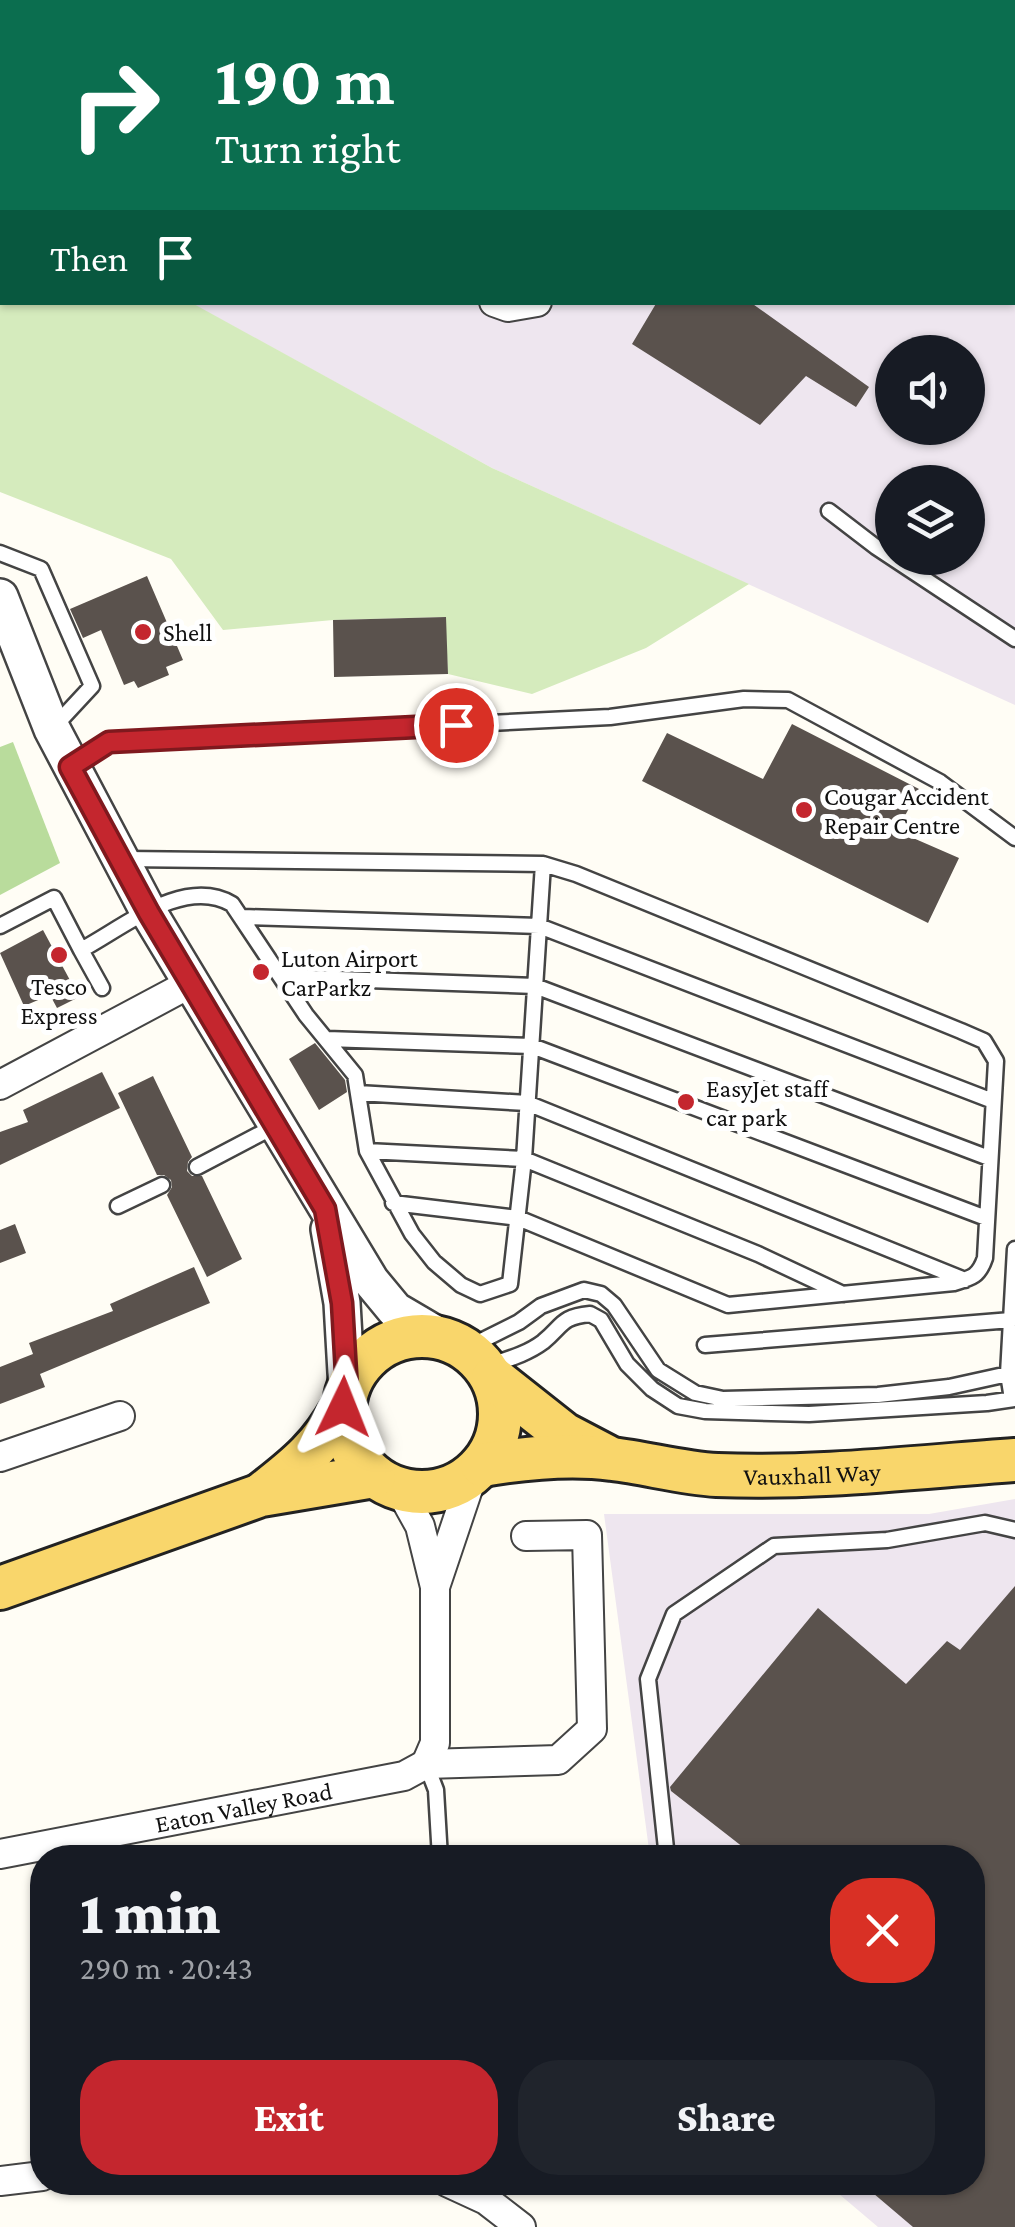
<!DOCTYPE html>
<html lang="en">
<head>
<meta charset="utf-8">
<style>
  :root { --surface:#171b24; --page:#20242c; --text:#f1f3f6; --muted:#9ea1a6; --accent:#c4262e }
  body { margin:0; font-family:"Crimson Pro",serif; background:var(--page); color:var(--text); height:100vh; display:flex; flex-direction:column; font-size:38px; white-space:nowrap }
  * { box-sizing:border-box; margin:0 }
  p { font-size:32px; color:var(--muted) }
  .icon { flex:none; width:55px; height:55px; fill:none; stroke:currentColor; stroke-width:2; stroke-linecap:round; stroke-linejoin:round }
  .map { position:relative; flex:1; overflow:hidden }
  .drawer { position:absolute; left:30px; top:1845px; width:955px; height:350px; display:flex; flex-direction:column; background:var(--surface); border-radius:40px; box-shadow:0 2px 8px #0004 }
  .drawer>* { flex:none }
  .hud { position:absolute; left:0px; top:0px; width:1015px; height:305px; box-shadow:0 2px 8px #0004; background:#0b6e4f; color:#fff; overflow:hidden }
  .tools { position:absolute; left:875px; top:335px; display:grid; gap:20px }
  .tools a { display:grid; place-items:center; width:110px; height:110px; border-radius:50%; background:var(--surface); box-shadow:0 2px 8px #0004; font-size:50px }
  .pin { position:absolute; display:grid; place-items:center; width:85px; height:85px; color:#fff; margin:-42px; border:5px solid #fff; border-radius:50%; box-shadow:0 2px 10px #0007 }
  .me { position:absolute; width:110px; margin:-55px; rotate:2deg; stroke-linejoin:round; filter:drop-shadow(0 0 8px #0008) }
  .turn { display:flex; align-items:center; gap:35px; height:210px; padding:0 50px; font-size:45px }
  .turn .icon { width:130px; height:130px; stroke-width:2.5 }
  .turn b { display:block; font-size:70px; line-height:85px }
  .then { display:flex; align-items:center; height:95px; padding:0 50px; background:#0003; gap:20px; font-size:38px }
  .round { display:grid; place-items:center; flex:none; width:105px; height:105px; border-radius:40px; background:var(--page) }
  .headline { display:flex; align-items:center; justify-content:space-between; height:170px; padding:0 50px }
  h1 { font-size:60px; font-weight:800; line-height:75px }
  .button { display:flex; gap:20px; margin-top:auto; padding:20px 50px }
  .button a { flex:1; height:115px; border-radius:40px; background:var(--accent); color:#fff; font-size:40px; font-weight:800; line-height:115px; text-align:center }
  .button a+a { background:var(--page); color:var(--text) }
  .map>svg:first-child { display:block }
  .industrial { fill:#eee6ef; fill-rule:evenodd }
  .green { fill:#d5ebbd }
  .forest { fill:#b9dc9c }
  .building { fill:#5a524d }
  .lines { fill:none; stroke-linecap:round; stroke-linejoin:round }
  .service-casing { stroke:#444; stroke-width:19 }
  .minor-casing { stroke:#444; stroke-width:32 }
  .tertiary-casing { stroke:#444; stroke-width:40 }
  .primary-casing { stroke:#222; stroke-width:48 }
  .service { stroke:#fff; stroke-width:14 }
  .minor { stroke:#fff; stroke-width:28 }
  .tertiary { stroke:#fff; stroke-width:35 }
  .primary { stroke:#f9d66b; stroke-width:42 }
  .route-casing { stroke:#7f191e; stroke-width:25 }
  .route { stroke:#c4262e; stroke-width:18 }
  .poi-dot { fill:#c4262e; stroke:#fff; stroke-width:4 }
  .labels { text-anchor:middle; stroke-width:10; stroke-linejoin:round; paint-order:stroke }
  .poi-label { font-size:25px; fill:#111; stroke:#fff; text-anchor:start }
  .street-label { font-size:25px; fill:#111; stroke:#fff }
</style>
</head>
<body>
<div class="map">
<svg width="1015" height="2227" viewBox="0 0 1015 2227">
  <rect width="100%" height="100%" fill="#fffdf5"/>
  <!-- industrial -->
  <path class="industrial" d="M0,0H1015V705L492,468L191,303L1012,302V2H2V124ZM892,352H968V428H892ZM892,482H968V558H892Z
    M1015,1499V2227H878L826,2183L972,2182V1858L650,1857L604,1514H929Z"/>
  <!-- green -->
  <path class="green" d="M0,122L2,302L192,303L492,468L749,584L646,648L532,694L448,674L445,617L333,620L223,630L171,559L0,492Z"/>
  <!-- forest -->
  <path class="forest" d="M13,742L60,863L0,895V747Z"/>
  <!-- building -->
  <path class="building" d="M657,302H750L869,387L856,407L806,376L760,425L632,344Z
    M147,576L183,660L166,667L169,675L138,688L134,681L124,685L101,630L83,638L70,609Z
    M446,617L448,674L334,677L333,620Z
    M792,724L919,789L897,831L959,858L928,923L642,781L667,733L763,779Z
    M43,930L79,997L57,1008L50,995L24,1006L0,953Z
    M315,1043L345,1080L347,1092L319,1110L289,1059Z
    M102,1072L120,1108L0,1165V1132L28,1122L23,1110Z
    M153,1076L192,1157L188,1162L187,1171L192,1176H202L242,1259L207,1277L167,1195L172,1187L171,1180L164,1175H157L118,1093Z
    M15,1224L26,1253L0,1263V1230Z
    M194,1267L210,1303L40,1374L45,1387L0,1404V1367L33,1354L29,1343L113,1311L110,1304Z
    M1015,1586V2227H913L860,2182H972V1858H757L671,1791L670,1787L818,1608L906,1684L947,1641L960,1650Z"/>
  <g class="lines">
    <defs>
      <path id="service" d="M319,0L321,2
        M942,0L946,2
        M1012,46L1015,48
        M0,56L2,58
        M1012,121L1015,118
        M1014,257L1015,256
        M829,511L876,547L1015,639
        M0,553L41,569L92,686L53,728
        M73,765L109,742L610,717L744,699L788,700L940,782L1015,838
        M125,859L543,864L576,874L961,1031L984,1041L996,1061L985,1258C979,1276 972,1278 954,1283L728,1305L518,1218L393,1203
        M243,917L539,926L993,1101
        M0,926L54,898L81,950C124,927 184,876 232,904L306,1015L355,1075L367,1151L412,1234L434,1262L461,1285L480,1294L510,1284L524,1159L543,864
        M81,950L102,988
        M281,977L535,986L989,1158
        M327,1039L532,1046L986,1218
        M358,1093L527,1103L965,1280
        M367,1151L524,1159L758,1254L843,1294
        M197,1167L275,1126
        M118,1206L162,1185
        M705,1345L1011,1320
        M467,1348L519,1322L541,1306L584,1290L601,1294L614,1305L658,1370L695,1393L723,1399L878,1395L949,1387L1008,1374
        M490,1365C508,1359 527,1354 543,1342C563,1326 560,1317 590,1314L601,1320L627,1364L652,1389L678,1406L705,1411L809,1414L987,1403L1015,1399
        M1012,1399L1008,1374L1015,1249
        M426,1764L436,1790L440,1858
        M667,1858L648,1679L674,1614L774,1546L887,1540L985,1523L1015,1530"/>
      <g id="minor">
        <path d="M607,0L611,2"/>
        <path d="M749,2L751,0"/>
        <path d="M494,302L508,307L537,302"/>
        <path d="M0,1085L191,983"/>
        <path d="M0,1457L120,1416"/>
        <path d="M400,1490L420,1526L435,1587"/>
        <path d="M426,1764L435,1743V1587L473,1474"/>
        <path id="s1" d="M0,1854L404,1776L426,1764L558,1760L592,1729L587,1535L526,1536"/>
        <path d="M0,2181L42,2176"/>
        <path d="M447,2182L486,2200L521,2227"/>
      </g>
      <path id="tertiary" d="M0,597L52,729L149,913L371,1281L395,1310L441,1337
        M329,1229L342,1303L347,1390"/>
      <g id="primary">
        <circle cx="422" cy="1414" r="78"/>
        <path d="M493,1378L564,1434L606,1456"/>
        <path id="s2" d="M482,1465C524,1458 570,1453 612,1459C647,1463 681,1473 717,1475C817,1479 916,1467 1015,1460"/>
        <path d="M263,1493C299,1465 321,1447 343,1407"/>
        <path d="M0,1588L261,1495L374,1476"/>
      </g>
    </defs>
    <!-- service casing -->
    <use href="#service" class="service-casing"/>
    <!-- minor casing -->
    <use href="#minor" class="minor-casing"/>
    <!-- tertiary casing -->
    <use href="#tertiary" class="tertiary-casing"/>
    <!-- primary casing -->
    <use href="#primary" class="primary-casing"/>
    <!-- service -->
    <use href="#service" class="service"/>
    <!-- minor -->
    <use href="#minor" class="minor"/>
    <!-- tertiary -->
    <use href="#tertiary" class="tertiary"/>
    <!-- primary -->
    <use href="#primary" class="primary"/>
  </g>
  <g class="lines">
    <defs>
      <path id="route" d="M343,1407L347,1390L342,1303L325,1209L149,913L70,767L109,742L456,725"/>
    </defs>
    <!-- route casing -->
    <use href="#route" class="route-casing"/>
    <!-- route -->
    <use href="#route" class="route"/>
  </g>
  <!-- markers -->
  <g class="poi-dot">
    <circle cx="143" cy="632" r="10"/>
    <circle cx="804" cy="810" r="10"/>
    <circle cx="59" cy="955" r="10"/>
    <circle cx="261" cy="972" r="10"/>
    <circle cx="686" cy="1102" r="10"/>
  </g>
  <g class="labels">
    <!-- poi labels -->
    <g class="poi-label">
      <text x="163" y="641">Shell</text>
      <text x="824" y="805">Cougar Accident<tspan x="824" dy="29">Repair Centre</tspan></text>
      <text x="281" y="967">Luton Airport<tspan x="281" dy="29">CarParkz</tspan></text>
      <text x="59" y="995" text-anchor="middle">Tesco<tspan x="59" dy="29">Express</tspan></text>
      <text x="706" y="1097">EasyJet staff<tspan x="706" dy="29">car park</tspan></text>
    </g>
    <!-- street labels -->
    <g class="street-label">
      <text dy="9" stroke="none"><textPath href="#s2" startOffset="332">Vauxhall Way</textPath></text>
      <text dy="9" stroke="none"><textPath href="#s1" startOffset="248">Eaton Valley Road</textPath></text>
    </g>
  </g>
</svg>
<div class="tools">
<a><svg class="icon" aria-label="sound" viewBox="0 0 24 24"><path d="M4 9h4l5-4v14l-5-4H4zM17 9q2 3 0 6"/></svg></a>
<a><svg class="icon" aria-label="layers" viewBox="0 0 24 24"><path d="M12 4l9 5-9 5-9-5zM3 14l9 5 9-5"/></svg></a>
</div>
<div class="pin" style="left:456px;top:725px;background:#d93025"><svg class="icon" aria-label="arrive" viewBox="0 0 24 24"><path d="M6 21V4h12l-3 4 3 4H6"/></svg></div>
<svg class="me" style="left:343px;top:1407px" viewBox="-20 -20 40 40"><path d="M0-17L14 15 0 8-14 15z" fill="#c4262e" stroke="#fff" stroke-width="4"/></svg>
<div class="hud">
<div class="turn"><svg class="icon" aria-label="right" viewBox="0 0 24 24"><path d="M7 20v-9h11M14 6l5 5-5 5"/></svg><div><b>190 m</b>Turn right</div></div>
<div class="then">Then<svg class="icon" aria-label="arrive" viewBox="0 0 24 24"><path d="M6 21V4h12l-3 4 3 4H6"/></svg></div>
</div>
<section class="drawer">
<div class="headline"><div><h1>1 min</h1><p>290 m · 20:43</p></div><a class="round" style="background:#d93025;color:#fff"><svg class="icon" aria-label="close" viewBox="0 0 24 24"><path d="M6 6l12 12M18 6L6 18"/></svg></a></div>
<div class="button"><a>Exit</a><a>Share</a></div>
</section>
</div>
</body>
</html>
